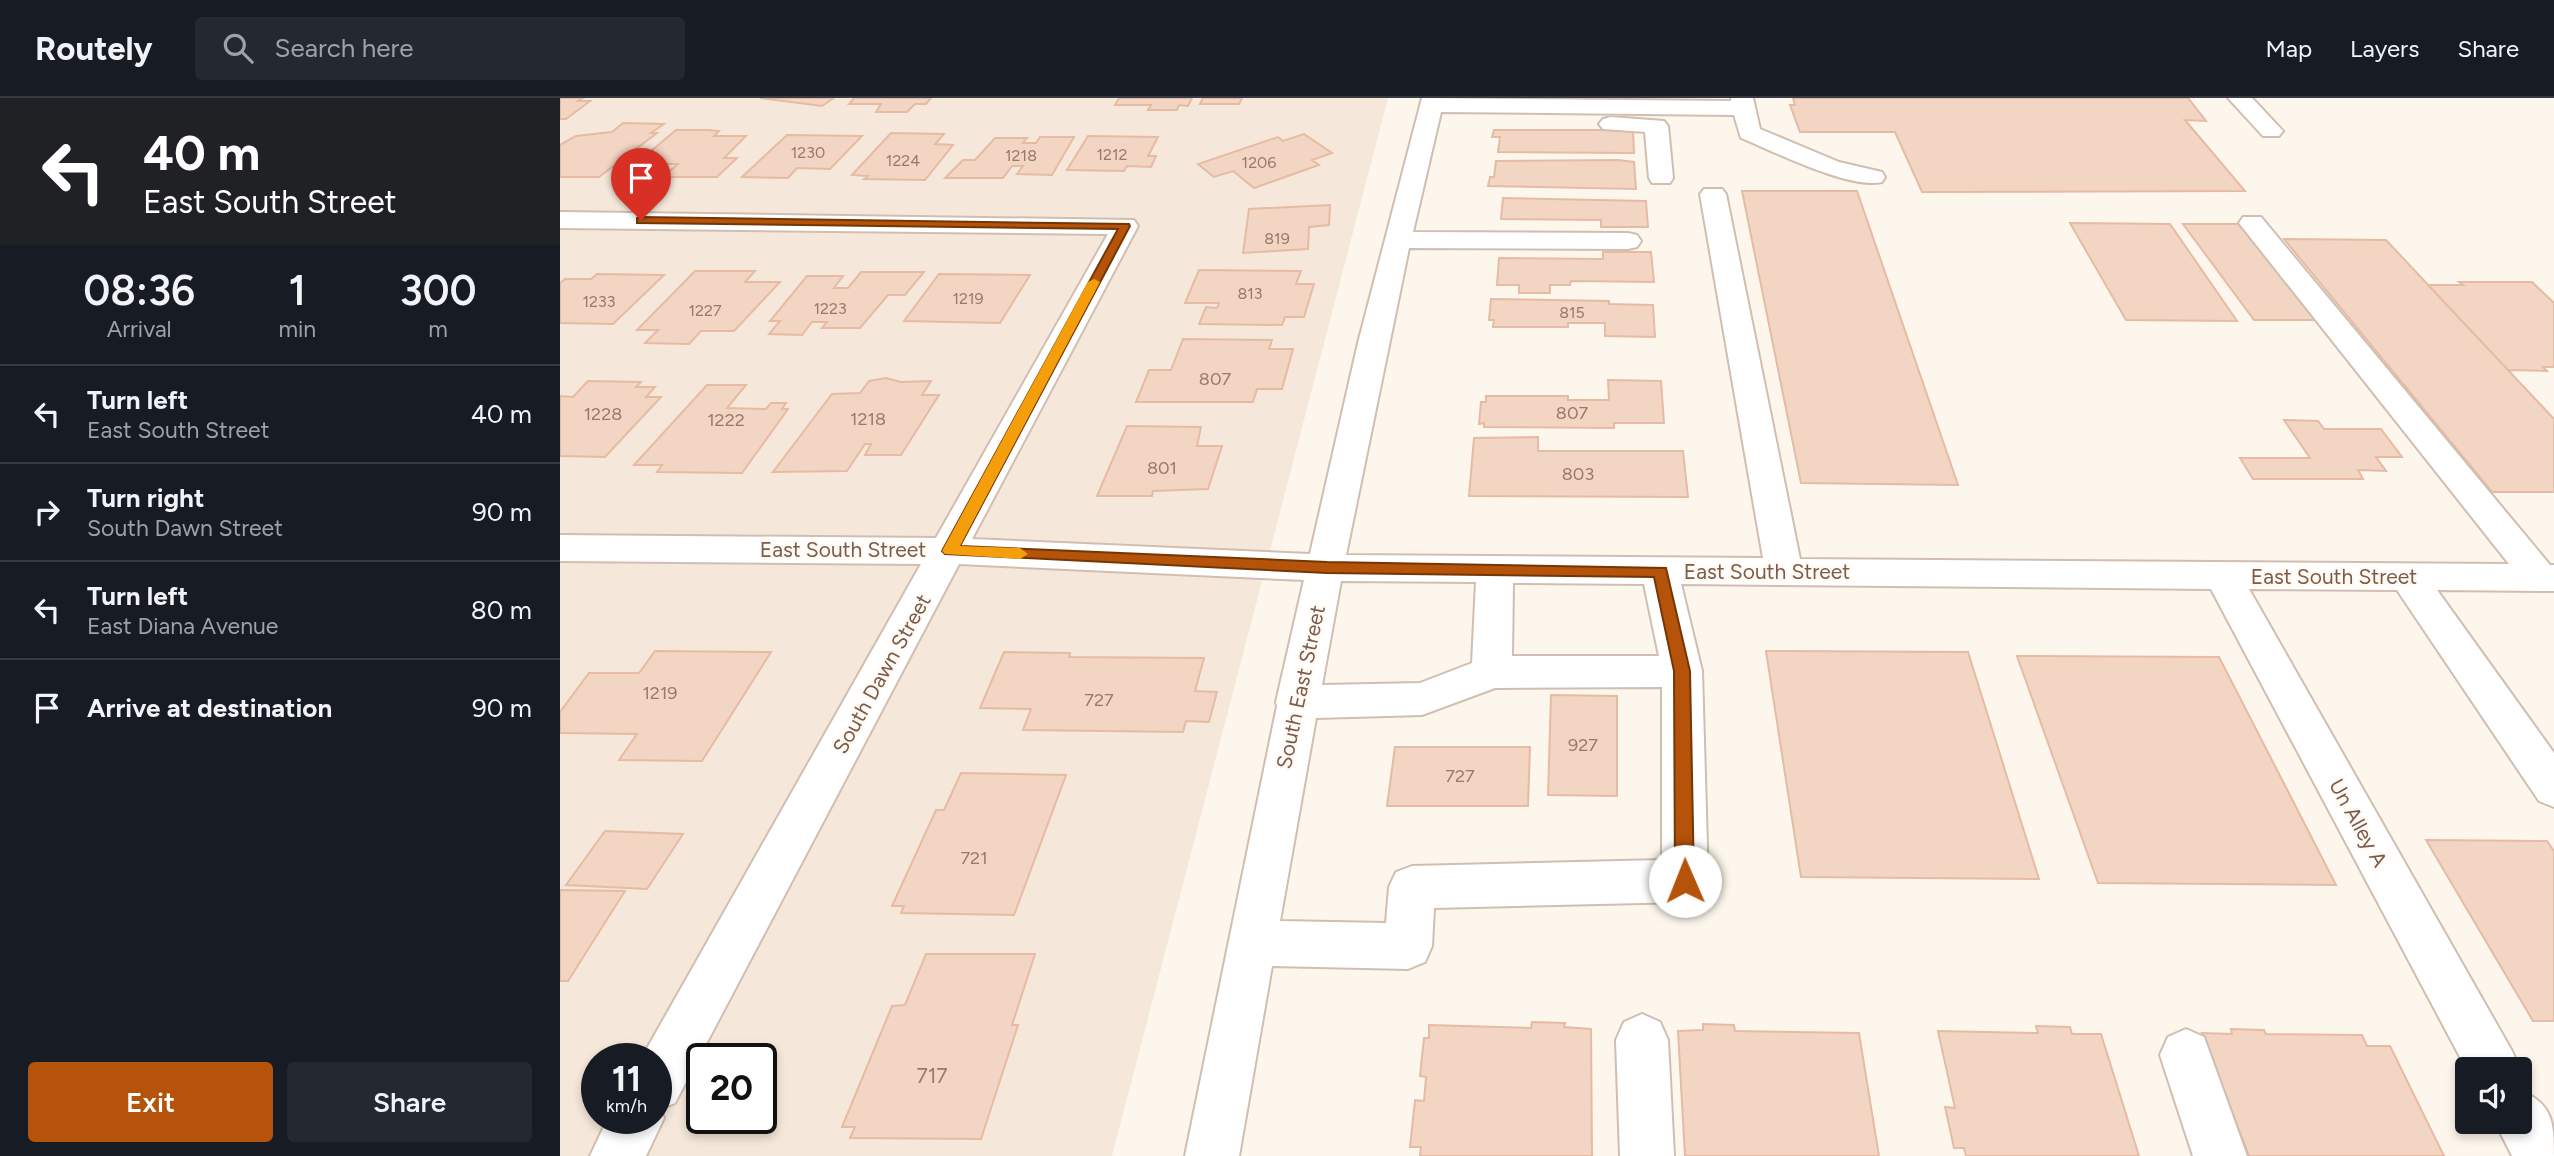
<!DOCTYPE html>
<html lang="en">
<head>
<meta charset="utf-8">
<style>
  :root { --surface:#171b24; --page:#242831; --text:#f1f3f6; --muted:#9ea1a6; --line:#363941; --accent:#b45309 }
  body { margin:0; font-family:Figtree,sans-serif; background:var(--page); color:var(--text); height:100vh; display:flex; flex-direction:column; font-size:26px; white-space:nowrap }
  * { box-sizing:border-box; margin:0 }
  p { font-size:23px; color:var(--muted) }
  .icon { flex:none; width:38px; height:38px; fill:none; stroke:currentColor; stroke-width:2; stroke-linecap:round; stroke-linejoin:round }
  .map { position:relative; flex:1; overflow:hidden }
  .panel { display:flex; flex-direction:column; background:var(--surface); width:560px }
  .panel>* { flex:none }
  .guide { background:#202124; color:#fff; overflow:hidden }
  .fabs { position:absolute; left:1895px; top:959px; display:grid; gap:14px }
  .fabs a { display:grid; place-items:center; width:77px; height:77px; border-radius:7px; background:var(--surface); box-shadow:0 4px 10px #0003; font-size:35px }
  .speed { position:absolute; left:21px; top:945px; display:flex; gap:14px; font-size:35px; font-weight:700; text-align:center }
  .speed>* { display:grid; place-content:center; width:91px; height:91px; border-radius:50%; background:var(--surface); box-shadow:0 4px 10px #0003; line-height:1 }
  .speed small { font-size:18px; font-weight:400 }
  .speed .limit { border:4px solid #111; border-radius:10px; background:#fff; color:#111 }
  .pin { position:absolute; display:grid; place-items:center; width:60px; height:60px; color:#fff; margin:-72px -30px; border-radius:50% 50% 50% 0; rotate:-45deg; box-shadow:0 0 7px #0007 }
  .pin .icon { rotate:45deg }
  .me { position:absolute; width:77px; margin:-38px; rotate:359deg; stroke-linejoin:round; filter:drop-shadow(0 0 5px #0008) }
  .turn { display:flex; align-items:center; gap:24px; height:147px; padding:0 28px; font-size:32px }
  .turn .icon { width:91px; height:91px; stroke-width:2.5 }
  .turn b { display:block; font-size:49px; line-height:60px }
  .eta { display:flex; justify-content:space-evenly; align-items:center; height:119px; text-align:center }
  .eta b { font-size:42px; font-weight:600; line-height:49px }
  .cta { display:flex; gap:14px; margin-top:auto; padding:14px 28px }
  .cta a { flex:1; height:80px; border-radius:7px; background:var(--accent); color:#fff; font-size:28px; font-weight:600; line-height:80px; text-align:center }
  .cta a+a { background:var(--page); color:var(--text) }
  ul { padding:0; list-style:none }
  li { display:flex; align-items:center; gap:21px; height:98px; padding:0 28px; border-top:2px solid var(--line) }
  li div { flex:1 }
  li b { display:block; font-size:26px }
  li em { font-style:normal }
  header { display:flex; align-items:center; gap:42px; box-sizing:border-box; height:98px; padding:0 35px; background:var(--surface); border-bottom:2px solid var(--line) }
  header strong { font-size:33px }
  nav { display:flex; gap:38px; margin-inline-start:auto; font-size:24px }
  .search { width:490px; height:63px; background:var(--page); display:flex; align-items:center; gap:18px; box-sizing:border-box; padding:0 24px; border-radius:7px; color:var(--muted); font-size:26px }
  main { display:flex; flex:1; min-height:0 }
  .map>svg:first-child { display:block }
  .residential { fill:#f5e8da; fill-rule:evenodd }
  .building { fill:#f3d5c3; stroke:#e6bba3; stroke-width:2 }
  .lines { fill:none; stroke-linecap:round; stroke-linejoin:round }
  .minor-casing { stroke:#d1beb0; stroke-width:4 }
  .minor { fill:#fff; fill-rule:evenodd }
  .route { fill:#b45309; stroke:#753606; stroke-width:2 }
  .slow { fill:#f59e0b }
  .labels { text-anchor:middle; stroke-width:5; stroke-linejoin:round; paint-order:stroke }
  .far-number-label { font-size:16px; fill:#987a6a }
  .number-label { font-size:18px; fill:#987a6a }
  .street-label { font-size:21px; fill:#7a5c4d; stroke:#fffaf3 }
  .near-number-label { font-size:21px; fill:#987a6a }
</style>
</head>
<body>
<header>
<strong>Routely</strong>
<div class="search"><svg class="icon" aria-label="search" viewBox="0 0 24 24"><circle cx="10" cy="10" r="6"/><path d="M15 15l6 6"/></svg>Search here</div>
<nav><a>Map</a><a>Layers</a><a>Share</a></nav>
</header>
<main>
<section class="panel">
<div class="guide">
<div class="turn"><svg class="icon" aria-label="left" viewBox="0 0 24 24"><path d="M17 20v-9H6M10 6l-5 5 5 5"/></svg><div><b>40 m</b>East South Street</div></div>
</div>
<div class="eta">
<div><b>08:36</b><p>Arrival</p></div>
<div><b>1</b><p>min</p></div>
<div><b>300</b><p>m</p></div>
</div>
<ul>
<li><svg class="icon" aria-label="left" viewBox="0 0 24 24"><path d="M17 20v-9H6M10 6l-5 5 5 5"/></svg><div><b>Turn left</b><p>East South Street</p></div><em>40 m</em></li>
<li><svg class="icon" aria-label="right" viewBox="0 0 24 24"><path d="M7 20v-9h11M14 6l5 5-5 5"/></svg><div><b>Turn right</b><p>South Dawn Street</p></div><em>90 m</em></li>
<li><svg class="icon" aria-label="left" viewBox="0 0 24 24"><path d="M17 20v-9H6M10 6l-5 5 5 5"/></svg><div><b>Turn left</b><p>East Diana Avenue</p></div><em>80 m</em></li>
<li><svg class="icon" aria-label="arrive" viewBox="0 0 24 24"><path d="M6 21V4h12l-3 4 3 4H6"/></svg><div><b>Arrive at destination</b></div><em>90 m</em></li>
</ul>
<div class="cta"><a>Exit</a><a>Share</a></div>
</section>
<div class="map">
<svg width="1994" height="1058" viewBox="0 0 1994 1058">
  <rect width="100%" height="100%" fill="#fdf6ec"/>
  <!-- residential -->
  <path class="residential" d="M0,0H828L552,1058H0ZM37,961H96V1020H37ZM142,961H201V1020H142Z"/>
  <!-- building -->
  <path class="building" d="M0,0H23L18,3H30L6,21H0Z
    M200,0H274L262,8Z
    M294,0H371L366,6H355L347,14H316L321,6H289Z
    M559,0H632L628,8L619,7L617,12H588L591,7H555Z
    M643,0H682L679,6H640Z
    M1233,0H1628L1646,23L1625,22L1685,93L1362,94L1335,34H1240L1230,7H1235Z
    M63,25L104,26L91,35H97L39,79H0V47L16,38L52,34Z
    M116,32H148L159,33L154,38H186L164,60H177L157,79H103L118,66H105L95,75H65Z
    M934,32H1073L1074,55L938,54L940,39H932Z
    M331,35L384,36L375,46L393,47L365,82L304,81L308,78L292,77Z
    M744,36L772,55L752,62L759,67L694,90L673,73L654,79L638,66L718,39L723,43Z
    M227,37L302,38L270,71L237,70L228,80L182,79Z
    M528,38L598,39L588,58H596L591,69L567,68L564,73L507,72Z
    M480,39H514L492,77L457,76L463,68H452L443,80H385L403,62H415L435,40H467L463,45H476Z
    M1058,62L1074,64L1076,91L928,88L930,79H934L936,63Z
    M1182,93H1297L1398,387L1241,385Z
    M943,100L1086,103L1088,129H1041V122L941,121Z
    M770,107L769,127L749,129L748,151L683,155L689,111Z
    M1510,125L1610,126L1677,223L1566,222Z
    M1623,126H1679L1756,222H1694Z
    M1724,141L1826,142L1994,321V394H1932Z
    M1043,154H1091L1094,184L1011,183L1010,187H990V195H959V187H937L939,160L1043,161Z
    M639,172L741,173L736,186H754L744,219H725L722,227L639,226L646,209L657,210L659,205H625Z
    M135,173H195L185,184H220L174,233H141L129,246L85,245L98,232H77Z
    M301,174H364L345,197H328L300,230H262L267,224H252L242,237L209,236L220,223H210L247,178H283L274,190H288Z
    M37,176L104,177L53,226L0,225V185L5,181H31Z
    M379,176L470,177L440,225L344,223Z
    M1899,184H1972L1994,205V269H1983L1987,273L1948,272L1868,187H1903Z
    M931,201L1049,203V206L1093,207L1095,239L1045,238V225H1008V229H933L934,222H929Z
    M623,241L712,242L709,251H733L722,291H697L693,304H576L589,272H611Z
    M326,280L341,284L371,283L362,297H379L341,357H305L311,346H305L287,373L213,374L272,296L300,295L309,283Z
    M1048,282L1101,283L1104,325H1054V330L924,329V325L919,326L921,304H926V298H1008V302H1049Z
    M28,283L81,284L76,289H95L86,299H101L45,359L0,358V298L13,299Z
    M147,287H186L167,310L206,311L211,305H226L222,311H228L182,375L97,374L102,367H74Z
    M1724,322L1758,323L1764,331H1821L1842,359H1816L1826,373L1798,372L1803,381H1693L1680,360H1750Z
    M567,328L641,329L637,348H662L648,391L593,393L592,398H537Z
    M978,339V353H1123L1128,399L909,398L914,340Z
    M95,553L211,554L142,663L59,662L77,636L0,635V614L29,575H79Z
    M1206,553L1408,554L1479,781L1241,779Z
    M444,554L510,555L509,559L644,560L635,593L657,594L649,624L626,623L623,634L463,632L471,611L420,610Z
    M1457,558L1659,559L1776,787L1538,785Z
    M991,597L1057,598V698L988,697Z
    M835,649H970L968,708H827Z
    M401,675L506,677L454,817L341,815L344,808H332L376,712H384Z
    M45,733L123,736L87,791L6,787Z
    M1866,742L1987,743L1994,753V923H1973Z
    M0,792L65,793L8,883H0Z
    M366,856H475L452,927H458L421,1041L290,1040L295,1029H282L332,908L345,907Z
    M972,924L1005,925L1004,929L1031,931L1032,1058H860L861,1049H850L855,1002L864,1003L866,979L860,978L864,940H869V927L971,930Z
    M1143,926L1174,927L1175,933L1299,935L1319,1058H1125L1118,933L1143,932Z
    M1476,928L1510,929L1512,936H1541L1579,1058H1406L1404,1050H1394L1385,1009L1395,1010L1378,933L1478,935Z
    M1671,931L1704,932L1706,936L1802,937L1807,948H1830L1884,1058H1689L1642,935L1672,936Z"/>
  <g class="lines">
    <defs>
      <path id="minor" d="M862,0L1171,3V0H1193L1200,31L1279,64L1322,74L1325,79L1322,84C1290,92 1213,53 1181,40L1174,17L881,14L853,134L1068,135L1077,137L1081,143L1077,149L1068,151L849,150L786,457L1203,460L1140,96L1144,91H1162L1166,96L1240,461L1949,466L1679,125L1683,119H1701L1990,467H1994V493L1877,492L1994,655V709L1979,703L1837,492L1689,491L1952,953L1960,971H1908V974L1651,491L1121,486L1142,573L1148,783L1141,798L1125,804L874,810L872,848L865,864L848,871L712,868L679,1058H625L717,608L716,604L744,482L399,466L115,1005L100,1011L104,1020L86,1058H30L48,1020H96V961H81L361,466L0,463V437L376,440L548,136L0,130V114L574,122L578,128L412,441L750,456L798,245ZM781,483L916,484L912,565L860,585L762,587ZM953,485L1084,486L1099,558H952ZM1102,589V762L852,768L836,774L829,789L826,825L720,823L756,620L862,617L935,590Z
        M1668,0H1692L1723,33L1719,38H1703Z
        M1051,19L1104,23L1108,28L1113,80L1110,85H1092L1089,80L1085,34L1043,31L1039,26L1043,21Z
        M1082,916L1100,924L1108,942L1114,1058H1060L1056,942L1064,924Z
        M1626,931L1644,939L1687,1058H1633L1600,957L1608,939Z
        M1960,992C1993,1006 1994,1025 1994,1058H1952L1935,1024H1960Z"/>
    </defs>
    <!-- minor casing -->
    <use href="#minor" class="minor-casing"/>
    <!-- minor -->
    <use href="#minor" class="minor"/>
  </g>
  <!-- route -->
  <path class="route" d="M81,119L569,126L570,128L400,448L767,464L1106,470L1130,573L1134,783L1132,789L1125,792L1118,789L1115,783L1114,573L1094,479L767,475L385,456L382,453L558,131L77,125V120Z"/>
  <!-- slow -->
  <path class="slow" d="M534,181L540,184L400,448L460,450L468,456L460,461L385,456L382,453L528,184Z"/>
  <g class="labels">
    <!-- far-number labels -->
    <g class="far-number-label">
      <text x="248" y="60">1230</text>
      <text x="552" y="62">1212</text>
      <text x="461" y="63">1218</text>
      <text x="343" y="68">1224</text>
      <text x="699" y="70">1206</text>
      <text x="717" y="146">819</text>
      <text x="690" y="201">813</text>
      <text x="408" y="206">1219</text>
      <text x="39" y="209">1233</text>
      <text x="270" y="216">1223</text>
      <text x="145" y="218">1227</text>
      <text x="1012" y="220">815</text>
    </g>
    <!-- number labels -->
    <g class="number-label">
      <text x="655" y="287">807</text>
      <text x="1012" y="321">807</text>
      <text x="43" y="322">1228</text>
      <text x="308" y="327">1218</text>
      <text x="166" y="328">1222</text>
      <text x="602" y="376">801</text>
      <text x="1018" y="382">803</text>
      <text x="100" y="601">1219</text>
      <text x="539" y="608">727</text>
      <text x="1023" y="653">927</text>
      <text x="900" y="684">727</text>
      <text x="414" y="766">721</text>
    </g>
    <!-- street labels -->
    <g class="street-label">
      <text x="283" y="459">East South Street</text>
      <text x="1207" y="481">East South Street</text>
      <text x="1774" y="486">East South Street</text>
      <text transform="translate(322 576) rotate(-61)" y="7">South Dawn Street</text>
      <text transform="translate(741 589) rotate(-78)" y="7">South East Street</text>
      <text transform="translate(1798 725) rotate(61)" y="7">Un Alley A</text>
    </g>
    <!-- near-number labels -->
    <g class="near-number-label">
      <text x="372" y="985">717</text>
    </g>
  </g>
</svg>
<div class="fabs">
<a><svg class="icon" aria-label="sound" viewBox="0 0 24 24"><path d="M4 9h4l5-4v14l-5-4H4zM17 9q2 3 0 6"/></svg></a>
</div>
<div class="speed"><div>11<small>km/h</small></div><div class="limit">20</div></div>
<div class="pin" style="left:81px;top:122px;background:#d93025"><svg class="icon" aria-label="arrive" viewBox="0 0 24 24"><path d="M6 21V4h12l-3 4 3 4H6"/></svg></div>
<svg class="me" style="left:1125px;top:783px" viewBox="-20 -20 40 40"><circle r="19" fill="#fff"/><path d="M0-13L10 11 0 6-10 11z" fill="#b45309"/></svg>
</div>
</main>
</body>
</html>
